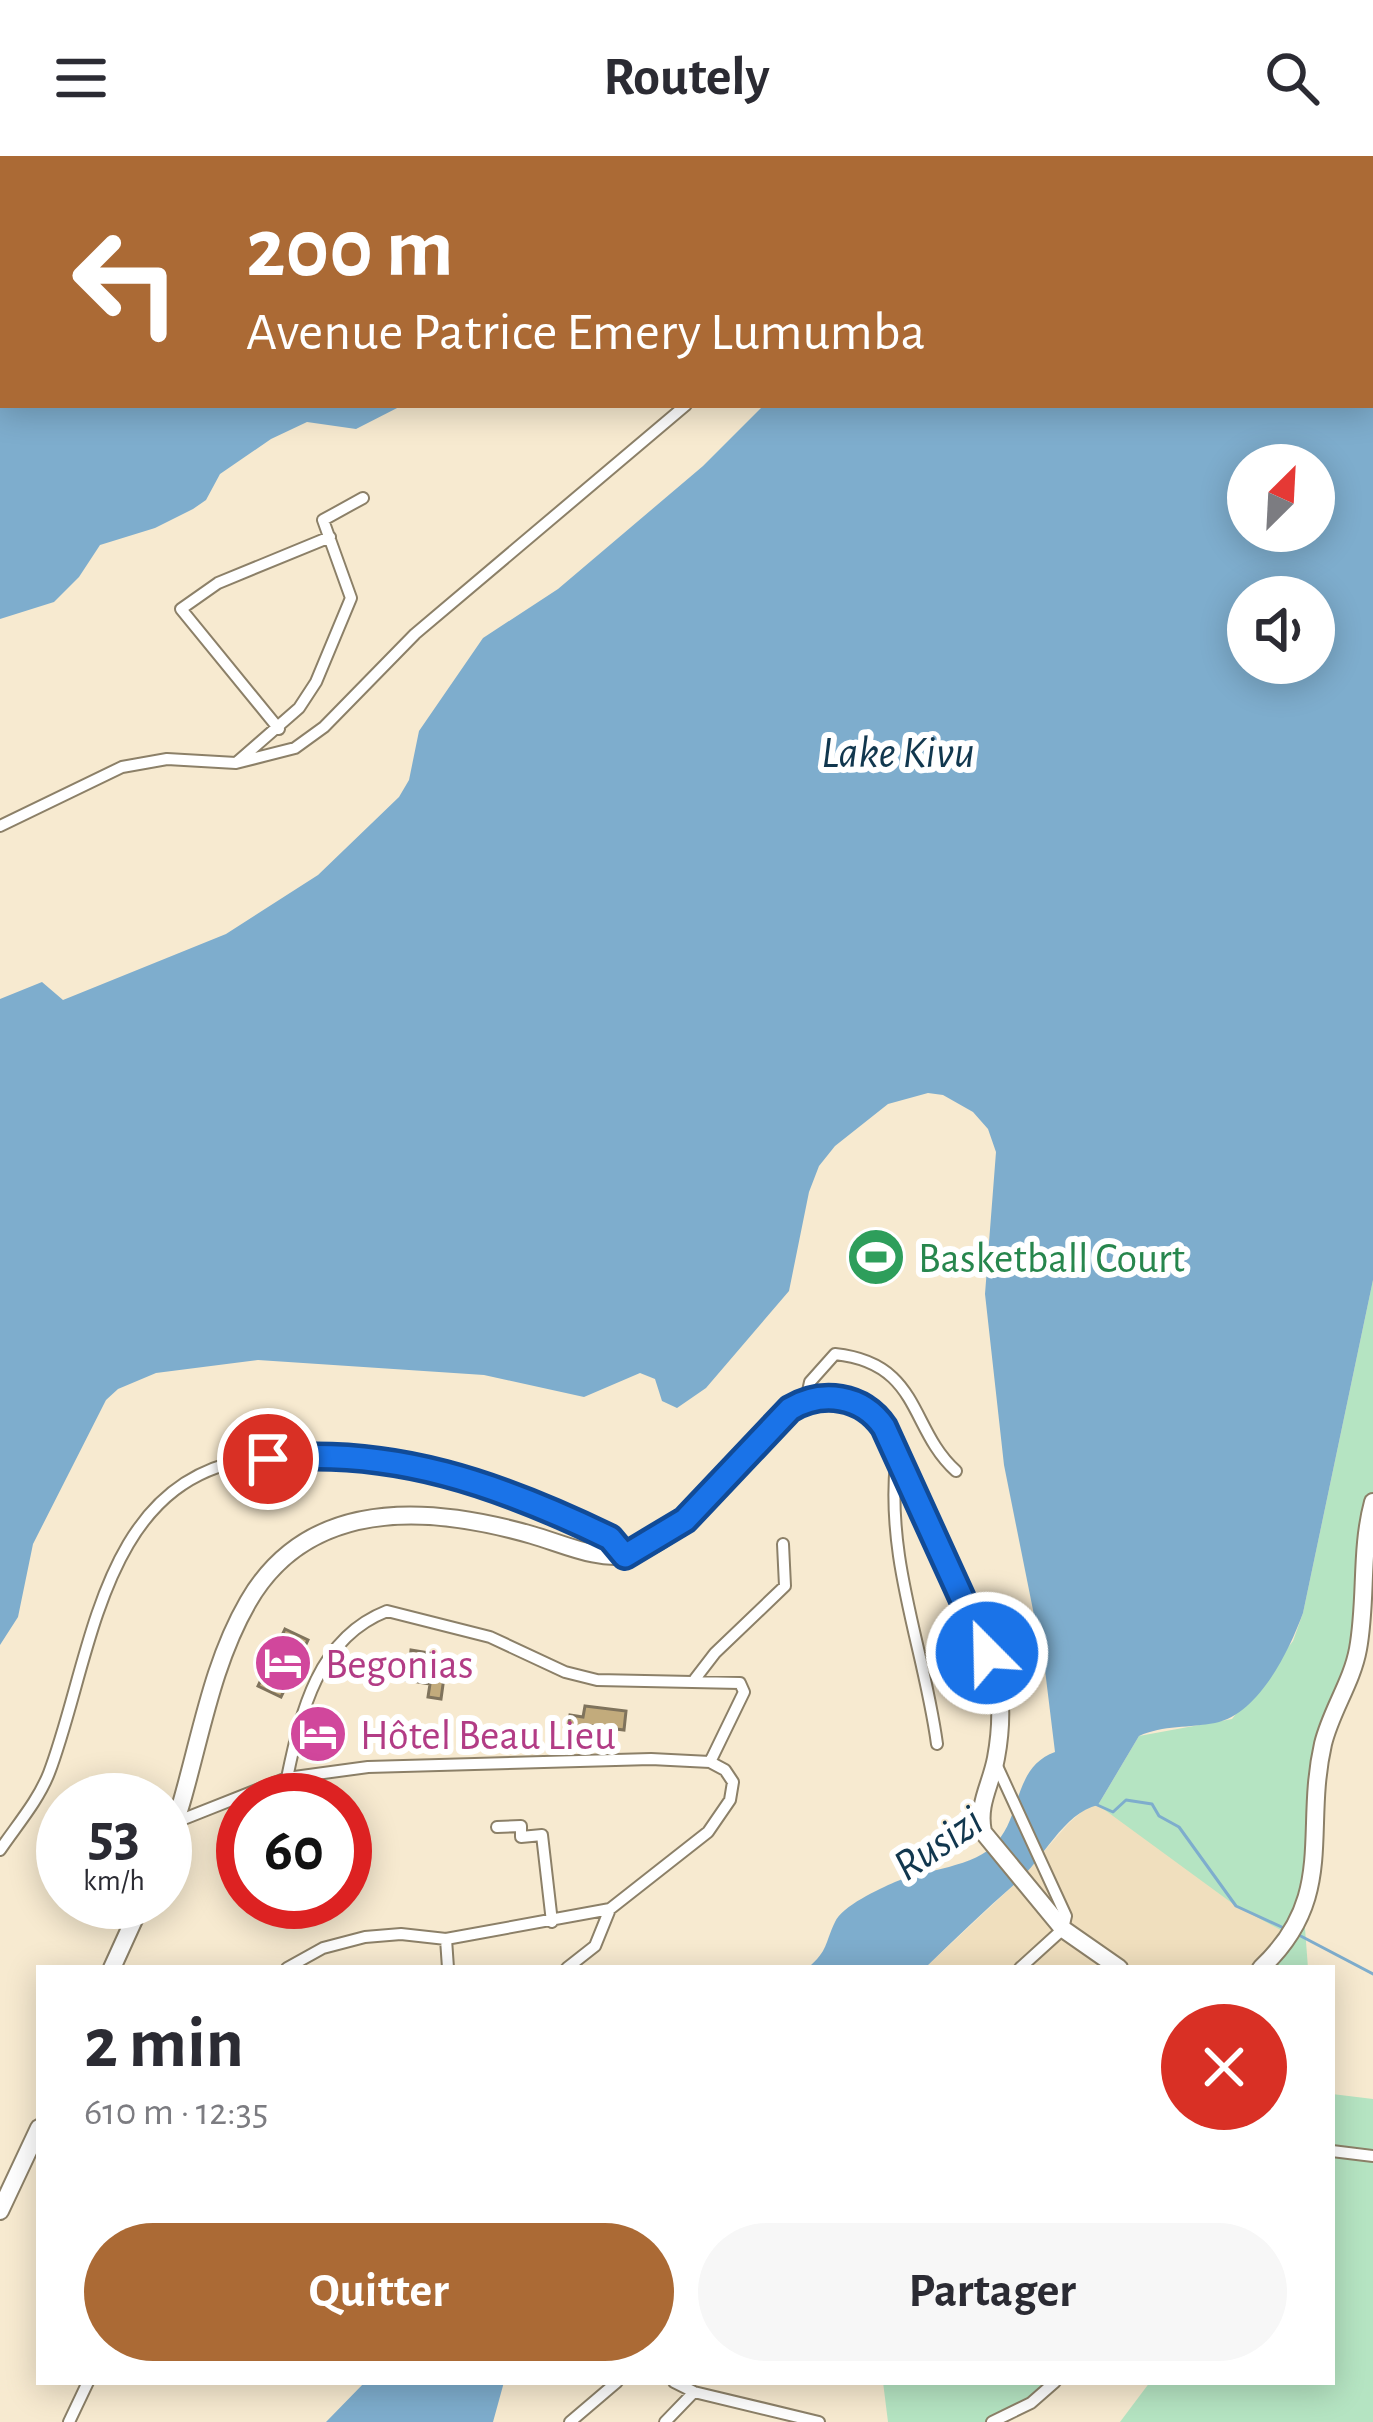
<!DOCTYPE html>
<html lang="fr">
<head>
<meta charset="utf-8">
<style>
  :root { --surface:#fff; --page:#f7f7f7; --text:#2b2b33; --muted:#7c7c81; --accent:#ab6a35 }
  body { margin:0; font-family:"Alegreya Sans",sans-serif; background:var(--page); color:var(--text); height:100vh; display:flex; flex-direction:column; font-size:45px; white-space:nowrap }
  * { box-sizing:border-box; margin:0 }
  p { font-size:39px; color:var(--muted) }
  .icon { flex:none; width:66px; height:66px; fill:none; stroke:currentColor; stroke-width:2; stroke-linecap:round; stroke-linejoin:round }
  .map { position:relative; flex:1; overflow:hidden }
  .drawer { position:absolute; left:36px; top:1809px; width:1299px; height:420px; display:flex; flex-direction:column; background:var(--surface); border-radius:0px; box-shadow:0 6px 30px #0003 }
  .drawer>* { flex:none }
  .hud { position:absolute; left:0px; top:0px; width:1374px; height:252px; box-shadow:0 6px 30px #0003; background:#ab6a35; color:#fff; overflow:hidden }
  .needle { width:78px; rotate:24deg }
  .controls { position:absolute; left:1227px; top:288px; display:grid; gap:24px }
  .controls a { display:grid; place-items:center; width:108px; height:108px; border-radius:50%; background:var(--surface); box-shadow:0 6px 30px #0003; font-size:60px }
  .speed { position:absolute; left:36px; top:1617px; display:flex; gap:24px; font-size:60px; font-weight:700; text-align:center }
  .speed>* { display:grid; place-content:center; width:156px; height:156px; border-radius:50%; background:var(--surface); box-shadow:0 6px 30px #0003; line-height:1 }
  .speed small { font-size:30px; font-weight:400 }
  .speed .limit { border:18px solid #d22; background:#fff; color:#111 }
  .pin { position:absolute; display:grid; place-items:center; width:102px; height:102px; color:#fff; margin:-51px; border:6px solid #fff; border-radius:50%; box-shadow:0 3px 12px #0007 }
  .me { position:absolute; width:132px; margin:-66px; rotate:337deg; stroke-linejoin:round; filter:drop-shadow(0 0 9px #0008) }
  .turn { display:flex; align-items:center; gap:42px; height:252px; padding:0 48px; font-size:54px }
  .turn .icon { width:156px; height:156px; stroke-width:2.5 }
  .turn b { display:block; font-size:84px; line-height:102px }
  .round { display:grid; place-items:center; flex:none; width:126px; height:126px; border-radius:63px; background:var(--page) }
  .summary { display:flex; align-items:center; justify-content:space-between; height:204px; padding:0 48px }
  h1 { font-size:72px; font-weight:700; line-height:90px }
  .button { display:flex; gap:24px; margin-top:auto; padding:24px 48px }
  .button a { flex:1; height:138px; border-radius:72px; background:var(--accent); color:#fff; font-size:48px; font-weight:700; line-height:138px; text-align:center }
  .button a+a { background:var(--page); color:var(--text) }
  header { display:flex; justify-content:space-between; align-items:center; height:156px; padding:0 48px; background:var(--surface); font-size:54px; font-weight:700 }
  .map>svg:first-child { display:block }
  .built { fill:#f0dfbe }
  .green { fill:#b5e4c2 }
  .water { fill:#7eadcd; fill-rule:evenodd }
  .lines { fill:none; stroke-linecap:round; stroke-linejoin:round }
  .stream { stroke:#7eadcd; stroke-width:3 }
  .building { fill:#c2ab7c; stroke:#7f735c; stroke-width:3 }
  .minor-casing { stroke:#8c8068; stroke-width:14 }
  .primary-casing { stroke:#8c8068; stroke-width:20 }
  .minor { stroke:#fff; stroke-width:10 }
  .primary { stroke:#fff; stroke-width:16 }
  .route-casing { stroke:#114b97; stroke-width:30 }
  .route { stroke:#1a73e8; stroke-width:21 }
  .labels { text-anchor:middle; stroke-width:12; stroke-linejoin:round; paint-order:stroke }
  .leisure-label { font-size:42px; fill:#27864d; stroke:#fff; text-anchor:start }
  .hotel-label { font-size:42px; fill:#b23c85; stroke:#fff; text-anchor:start }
  .water-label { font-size:45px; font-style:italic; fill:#11374e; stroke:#fff }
</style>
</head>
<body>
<header><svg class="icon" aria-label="menu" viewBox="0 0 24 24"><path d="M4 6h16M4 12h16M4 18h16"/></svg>Routely<svg class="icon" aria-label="search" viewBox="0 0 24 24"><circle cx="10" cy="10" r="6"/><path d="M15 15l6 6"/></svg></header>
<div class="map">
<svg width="1373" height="2266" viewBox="0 0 1373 2266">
  <rect width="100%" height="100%" fill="#f7ead0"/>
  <!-- built -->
  <path class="built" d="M1098,1649L1291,1780L1261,1812H925L1019,1724L1068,1668L1087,1651Z"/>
  <!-- green -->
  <path class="green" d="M1373,1124V1346L1358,1492L1330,1567L1304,1759L1308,1812H1261L1290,1779L1236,1750L1098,1649L1139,1580L1232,1563L1293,1485L1303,1457Z
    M1332,1938L1373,1943V2266H1120L1150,2226H1332Z
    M883,2226H1055L992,2266H888Z"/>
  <!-- water -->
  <path class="water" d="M0,0H707L3,3V249H403L356,273L307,266L271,283L220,318L206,344L193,353L155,372L100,389L79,421L54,446L0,463Z
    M1072,0H1373V1124L1303,1457C1289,1495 1259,1558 1215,1567C1190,1572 1163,1569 1139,1580L1098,1649C1063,1657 1043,1704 1016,1727C985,1754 955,1783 925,1812H808C829,1793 824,1789 835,1766C842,1750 879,1733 895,1726C925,1713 975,1712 997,1686C1022,1657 1014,1611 1055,1596L1045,1514L1004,1309L985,1138L996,996L988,973L973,956L943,939L928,937L888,948L835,990L819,1010L809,1036L789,1135L706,1232L677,1252L662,1245L655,1223L640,1217L584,1241L484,1219L258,1204L156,1217L118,1233L106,1244L33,1388L18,1461L0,1489V843L42,826L63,844L226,778L318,719L399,641L409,624L419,575L483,482L558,433L703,310L764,249H1371V3H1067ZM1248,309H1314V375H1248ZM1248,441H1314V507H1248Z
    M365,2226H504L493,2266H326Z"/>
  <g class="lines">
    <!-- stream -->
    <path class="stream" d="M1095,1648L1113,1656L1126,1644L1152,1648L1159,1660L1179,1671L1236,1750L1286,1773
      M1295,1777L1373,1818"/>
  </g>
  <!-- building -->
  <path class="building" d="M285,1473L308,1484L281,1541L258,1530Z
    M411,1494L429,1497L428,1504L446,1507L441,1543L428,1541L430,1528L400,1523L402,1512L409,1513Z
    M585,1550L626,1555L624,1574L585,1569V1576L568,1574L570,1559L583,1561Z"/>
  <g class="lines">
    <defs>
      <path id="minor" d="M279,573L181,453L218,427L330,381
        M236,607L299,552L316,526L351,442L323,364L363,342
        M0,670L122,611L167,603L236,607L295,592L324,571L415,478L686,249
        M806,1244L810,1226L835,1198C921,1207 909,1273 956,1315
        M896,1306C886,1405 924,1492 937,1588
        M695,1523L715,1497L785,1430L783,1388
        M997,1610L1066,1760L1063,1773L1020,1812
        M176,1666L287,1622C301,1555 318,1482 387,1455L490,1481L565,1516L597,1524L740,1527L744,1536L710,1606
        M497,1671L521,1670V1681L542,1679L552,1766
        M0,1694C17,1669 38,1645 49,1617C92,1504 100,1329 245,1304C295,1296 350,1304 400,1308C460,1313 587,1355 625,1400
        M446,1783L448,1812
        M287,1812L323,1792L365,1781L401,1778L446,1783L610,1753L708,1676L730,1644L733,1626L725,1614L710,1606L651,1603L368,1611L287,1622
        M567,1812L595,1790L610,1753
        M1332,1995L1373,2000
        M674,2226L694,2236L819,2266
        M69,2266L88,2226
        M570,2266L617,2226
        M665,2266L694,2236
        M992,2266L1031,2247L1055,2226"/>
      <path id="primary" d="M165,1696C197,1614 204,1522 248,1446C309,1340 431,1350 532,1379C561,1387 600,1406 630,1398C689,1382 750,1298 790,1253C823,1234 862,1239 884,1271L996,1516C1002,1544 1001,1575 996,1602C991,1629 977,1648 983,1676L1063,1773L1119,1812
        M112,1812L142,1746
        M1261,1812C1337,1741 1303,1676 1323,1588C1331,1555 1352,1526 1358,1493C1367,1444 1360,1394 1373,1346
        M0,2055L39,1972"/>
    </defs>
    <!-- minor casing -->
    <use href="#minor" class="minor-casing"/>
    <!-- primary casing -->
    <use href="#primary" class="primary-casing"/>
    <!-- minor -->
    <use href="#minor" class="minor"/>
    <!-- primary -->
    <use href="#primary" class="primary"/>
  </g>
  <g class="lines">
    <defs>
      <path id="route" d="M268,1303C392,1290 501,1329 610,1382L625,1400L685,1364L790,1253C822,1234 862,1239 884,1271L987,1497"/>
    </defs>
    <!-- route casing -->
    <use href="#route" class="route-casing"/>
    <!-- route -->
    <use href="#route" class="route"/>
  </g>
  <!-- icons -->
  <defs>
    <symbol id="stadium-disc" viewBox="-11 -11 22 22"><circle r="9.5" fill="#2e9e5b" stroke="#fff"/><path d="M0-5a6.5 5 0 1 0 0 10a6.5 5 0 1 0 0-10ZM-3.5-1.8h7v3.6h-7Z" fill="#fff"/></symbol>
    <symbol id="hotel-disc" viewBox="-11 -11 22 22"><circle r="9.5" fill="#d1479c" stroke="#fff"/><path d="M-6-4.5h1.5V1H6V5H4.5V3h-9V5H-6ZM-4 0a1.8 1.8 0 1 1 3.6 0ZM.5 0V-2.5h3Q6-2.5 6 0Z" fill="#fff"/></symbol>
  </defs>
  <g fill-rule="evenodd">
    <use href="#stadium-disc" x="843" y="1068" width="66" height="66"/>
    <use href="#hotel-disc" x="250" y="1474" width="66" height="66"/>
    <use href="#hotel-disc" x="285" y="1545" width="66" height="66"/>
  </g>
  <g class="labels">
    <!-- leisure labels -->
    <g class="leisure-label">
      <text x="918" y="1116">Basketball Court</text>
    </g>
    <!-- hotel labels -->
    <g class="hotel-label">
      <text x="325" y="1522">Begonias</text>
      <text x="360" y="1593">Hôtel Beau Lieu</text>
    </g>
    <!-- water labels -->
    <g class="water-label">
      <text x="898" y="611">Lake Kivu</text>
      <text transform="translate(937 1686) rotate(-34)" y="16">Rusizi</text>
    </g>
  </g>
</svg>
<div class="controls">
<a><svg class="needle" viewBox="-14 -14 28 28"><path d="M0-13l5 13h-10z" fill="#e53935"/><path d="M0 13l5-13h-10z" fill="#7c7c81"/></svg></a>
<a><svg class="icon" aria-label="sound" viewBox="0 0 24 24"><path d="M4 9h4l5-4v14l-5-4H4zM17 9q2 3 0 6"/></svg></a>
</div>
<div class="speed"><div>53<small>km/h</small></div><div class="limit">60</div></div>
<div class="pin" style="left:268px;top:1303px;background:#d93025"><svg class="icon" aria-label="arrive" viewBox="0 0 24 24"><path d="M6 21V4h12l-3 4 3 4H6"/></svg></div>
<svg class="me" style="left:987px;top:1497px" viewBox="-20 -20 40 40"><circle r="17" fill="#1a73e8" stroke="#fff" stroke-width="3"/><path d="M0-11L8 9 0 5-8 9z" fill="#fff"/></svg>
<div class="hud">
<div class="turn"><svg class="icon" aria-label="left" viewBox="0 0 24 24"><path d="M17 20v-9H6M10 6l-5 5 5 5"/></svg><div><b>200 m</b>Avenue Patrice Emery Lumumba</div></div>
</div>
<section class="drawer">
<div class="summary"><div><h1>2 min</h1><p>610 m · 12:35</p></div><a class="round" style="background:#d93025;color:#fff"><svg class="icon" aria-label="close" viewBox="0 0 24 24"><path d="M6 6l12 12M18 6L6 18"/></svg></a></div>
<div class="button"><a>Quitter</a><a>Partager</a></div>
</section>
</div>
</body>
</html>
